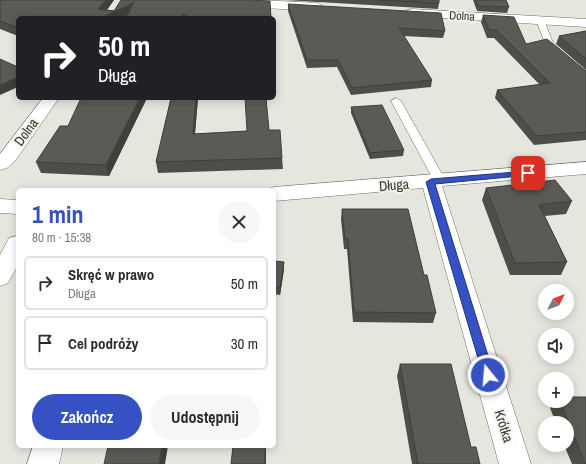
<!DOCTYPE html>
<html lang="pl">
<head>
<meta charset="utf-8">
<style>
  :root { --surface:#fff; --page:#f7f7f7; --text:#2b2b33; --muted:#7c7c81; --line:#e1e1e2; --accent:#3651c3 }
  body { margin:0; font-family:"Archivo Narrow",sans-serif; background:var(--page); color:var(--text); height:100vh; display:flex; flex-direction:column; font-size:15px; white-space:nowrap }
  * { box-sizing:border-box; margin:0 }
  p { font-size:13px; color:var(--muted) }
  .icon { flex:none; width:22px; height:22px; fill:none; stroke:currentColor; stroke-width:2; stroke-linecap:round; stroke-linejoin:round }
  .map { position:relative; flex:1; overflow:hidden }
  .drawer { position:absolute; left:16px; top:188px; width:260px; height:260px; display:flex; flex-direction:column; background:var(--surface); border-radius:6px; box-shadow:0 2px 10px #0003 }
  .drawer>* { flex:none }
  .hud { position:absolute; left:16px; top:16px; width:260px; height:84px; border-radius:6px; box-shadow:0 2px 10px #0003; background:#202124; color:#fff; overflow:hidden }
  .needle { width:26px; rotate:48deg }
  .fabs { position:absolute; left:538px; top:284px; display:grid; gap:8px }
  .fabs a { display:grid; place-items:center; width:36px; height:36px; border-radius:50%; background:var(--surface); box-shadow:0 2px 10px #0003; font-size:20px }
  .pin { position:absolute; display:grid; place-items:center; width:34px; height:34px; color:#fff; margin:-17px; border-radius:8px; box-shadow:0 2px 6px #0006 }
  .me { position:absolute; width:44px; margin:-22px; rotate:343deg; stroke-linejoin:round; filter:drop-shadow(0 0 3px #0008) }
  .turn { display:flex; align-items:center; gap:14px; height:84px; padding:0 16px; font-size:18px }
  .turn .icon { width:52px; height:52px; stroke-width:2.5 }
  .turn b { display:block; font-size:28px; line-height:34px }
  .round { display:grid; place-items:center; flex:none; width:42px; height:42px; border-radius:21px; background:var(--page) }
  .headline { display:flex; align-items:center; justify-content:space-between; height:68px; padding:0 16px }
  h1 { font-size:24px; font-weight:700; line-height:30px; color:var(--accent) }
  .button { display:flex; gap:8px; margin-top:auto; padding:8px 16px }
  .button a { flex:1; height:46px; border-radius:24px; background:var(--accent); color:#fff; font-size:16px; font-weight:700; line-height:46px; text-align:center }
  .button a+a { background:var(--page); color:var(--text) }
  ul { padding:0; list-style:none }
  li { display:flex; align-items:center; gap:12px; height:54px; margin:0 8px 6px; padding:0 8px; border:2px solid var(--line); border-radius:6px }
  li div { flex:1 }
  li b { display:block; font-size:15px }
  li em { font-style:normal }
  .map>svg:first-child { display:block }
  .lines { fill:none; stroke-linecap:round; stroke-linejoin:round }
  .service-casing { stroke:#6c6e66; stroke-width:1 }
  .minor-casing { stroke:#6c6e66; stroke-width:1 }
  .service { fill:#fff; fill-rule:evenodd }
  .minor { fill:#fff; fill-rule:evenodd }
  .wall { fill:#4d4e48 }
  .shaded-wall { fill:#3e403b }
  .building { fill:#595b54; stroke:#3e403b }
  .route { fill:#3651c3; stroke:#23357f }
  .labels { text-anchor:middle; stroke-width:4; stroke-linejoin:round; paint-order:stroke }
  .far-street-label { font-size:12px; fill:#383935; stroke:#f2f4ec }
  .street-label { font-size:14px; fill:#383935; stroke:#f2f4ec }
</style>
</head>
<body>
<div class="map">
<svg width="586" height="464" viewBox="0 0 586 464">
  <rect width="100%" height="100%" fill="#e5e7df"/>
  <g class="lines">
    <defs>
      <path id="service" d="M540,17L544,20L553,43L586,72V80L583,79L546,46L536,20Z
        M396,98L401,101L446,181L444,184H436L434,181L391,101Z"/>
      <path id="minor" d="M188,0H260L318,3L324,7L318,11L194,4Z
        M412,9L586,19V27L407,16L406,13L407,10Z
        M43,98H59L15,161L7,168L0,170V154Z
        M586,162V174L442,186L531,464H499L423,188L274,201V190H266L274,187Z
        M0,199L18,200V214L0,213Z
        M17,236L18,265L8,283L0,286V255L9,238Z
        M33,446H63L59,464H27Z"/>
    </defs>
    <!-- service casing -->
    <use href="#service" class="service-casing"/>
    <!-- minor casing -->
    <use href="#minor" class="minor-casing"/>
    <!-- service -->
    <use href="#service" class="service"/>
    <!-- minor -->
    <use href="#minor" class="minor"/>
  </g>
  <!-- wall -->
  <path class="wall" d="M0,0H114L107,10L271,18H126L127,15L18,18V36L0,29Z
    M284,0H439V3L438,9Z
    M473,0H506L509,7L507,13L477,11Z
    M288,4L445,31L443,38L403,36L432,80L431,87L351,95L337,67L307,68L288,11Z
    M483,15L526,44L586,71V140L534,145L495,98L497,90L540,85L494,38H487L481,22Z
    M586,31V70L556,44L559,36Z
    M147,98L109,176L41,173L36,162L68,126Z
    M171,98H198L195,134L269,130L282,158L283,169L158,173L156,162Z
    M351,107L404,150L403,156L370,159L351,113Z
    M486,188L572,201L566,214L545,216L567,262L561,275H510L482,200Z
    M342,209L424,275L436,313L433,323L353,322L347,249H344L341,219Z
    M274,261L284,262V269L280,295L274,294Z
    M400,364L471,447L480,464H412L397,376Z
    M555,401H567L586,464H572L564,445H567V423H556L550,408Z"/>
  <!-- shaded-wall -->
  <path class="shaded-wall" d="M106,0H114L101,18L98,9Z
    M134,2L136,11L122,18H101Z
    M18,77V87L0,95V85Z
    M140,98H147L109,176L106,165Z
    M196,98H198L194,144L193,134Z
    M284,262V269L280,295V288Z
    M162,446H168L165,464H159Z
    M265,446H266V464H265Z"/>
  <!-- building -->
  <path class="building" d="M0,0H106L98,9L114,11L121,0H247L270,1L271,18H189L190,17L183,14L181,18H126L134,2L101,18H18V28L0,21Z
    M378,0H439V3Z
    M476,0H506L509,7L478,6Z
    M288,4L441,13L445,31L399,28L432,80L352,88L338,60H307Z
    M483,15L514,17L526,44L547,39L586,71V132L537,136L497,90L550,83L496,30H489Z
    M586,31V59L559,36Z
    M0,59L18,67V77L0,85Z
    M81,98H140L106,165L36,162L60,126H68Z
    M171,98H196L193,134L247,131L245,98H266L269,130H280L282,158L156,162Z
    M382,105L404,150L370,153L351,107Z
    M555,180L572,201L539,205L567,262L515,263L486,188Z
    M342,209H408L424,275H427L436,313L354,312L348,239H345Z
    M274,261L284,262L280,288L274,287Z
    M400,364H451L471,447H476L480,464H418Z
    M567,397H586V464H585L560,401H567Z
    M108,446H162L159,464H104Z
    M233,446H265V464H231Z"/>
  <!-- route -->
  <path class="route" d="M528,171H530V175L435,184L494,375L492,379L488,380L484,379L483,375L426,182L431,179Z"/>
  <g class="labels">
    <!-- far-street labels -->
    <g class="far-street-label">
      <text transform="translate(462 16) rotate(3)" y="4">Dolna</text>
    </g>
    <!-- street labels -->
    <g class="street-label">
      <text transform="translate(26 132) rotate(-54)" y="5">Dolna</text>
      <text transform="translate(394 185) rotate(-5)" y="5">Długa</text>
      <text transform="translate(504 426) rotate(73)" y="5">Krótka</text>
    </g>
  </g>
</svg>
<div class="fabs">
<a><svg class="needle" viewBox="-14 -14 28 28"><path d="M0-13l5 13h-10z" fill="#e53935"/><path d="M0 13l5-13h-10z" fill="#7c7c81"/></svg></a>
<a><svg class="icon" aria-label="sound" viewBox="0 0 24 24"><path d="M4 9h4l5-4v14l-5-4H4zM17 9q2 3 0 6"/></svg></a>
<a>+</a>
<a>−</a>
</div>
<div class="pin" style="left:528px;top:173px;background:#d93025"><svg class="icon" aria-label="arrive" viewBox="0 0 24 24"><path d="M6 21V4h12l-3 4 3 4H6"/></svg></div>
<svg class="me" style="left:488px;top:375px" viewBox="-20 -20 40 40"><circle r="17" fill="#3651c3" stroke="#fff" stroke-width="3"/><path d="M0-11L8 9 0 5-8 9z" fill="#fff"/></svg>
<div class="hud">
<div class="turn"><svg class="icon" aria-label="right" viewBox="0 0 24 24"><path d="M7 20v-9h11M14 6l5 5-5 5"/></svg><div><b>50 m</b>Długa</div></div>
</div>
<section class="drawer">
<div class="headline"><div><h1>1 min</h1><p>80 m · 15:38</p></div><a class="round"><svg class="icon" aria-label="close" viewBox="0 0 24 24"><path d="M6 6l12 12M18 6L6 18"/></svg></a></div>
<ul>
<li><svg class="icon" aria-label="right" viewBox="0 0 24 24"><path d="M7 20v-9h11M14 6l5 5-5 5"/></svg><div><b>Skręć w prawo</b><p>Długa</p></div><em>50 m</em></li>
<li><svg class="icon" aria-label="arrive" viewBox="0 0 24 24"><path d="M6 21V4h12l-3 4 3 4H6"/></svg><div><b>Cel podróży</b></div><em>30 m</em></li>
</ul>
<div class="button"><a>Zakończ</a><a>Udostępnij</a></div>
</section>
</div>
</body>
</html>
